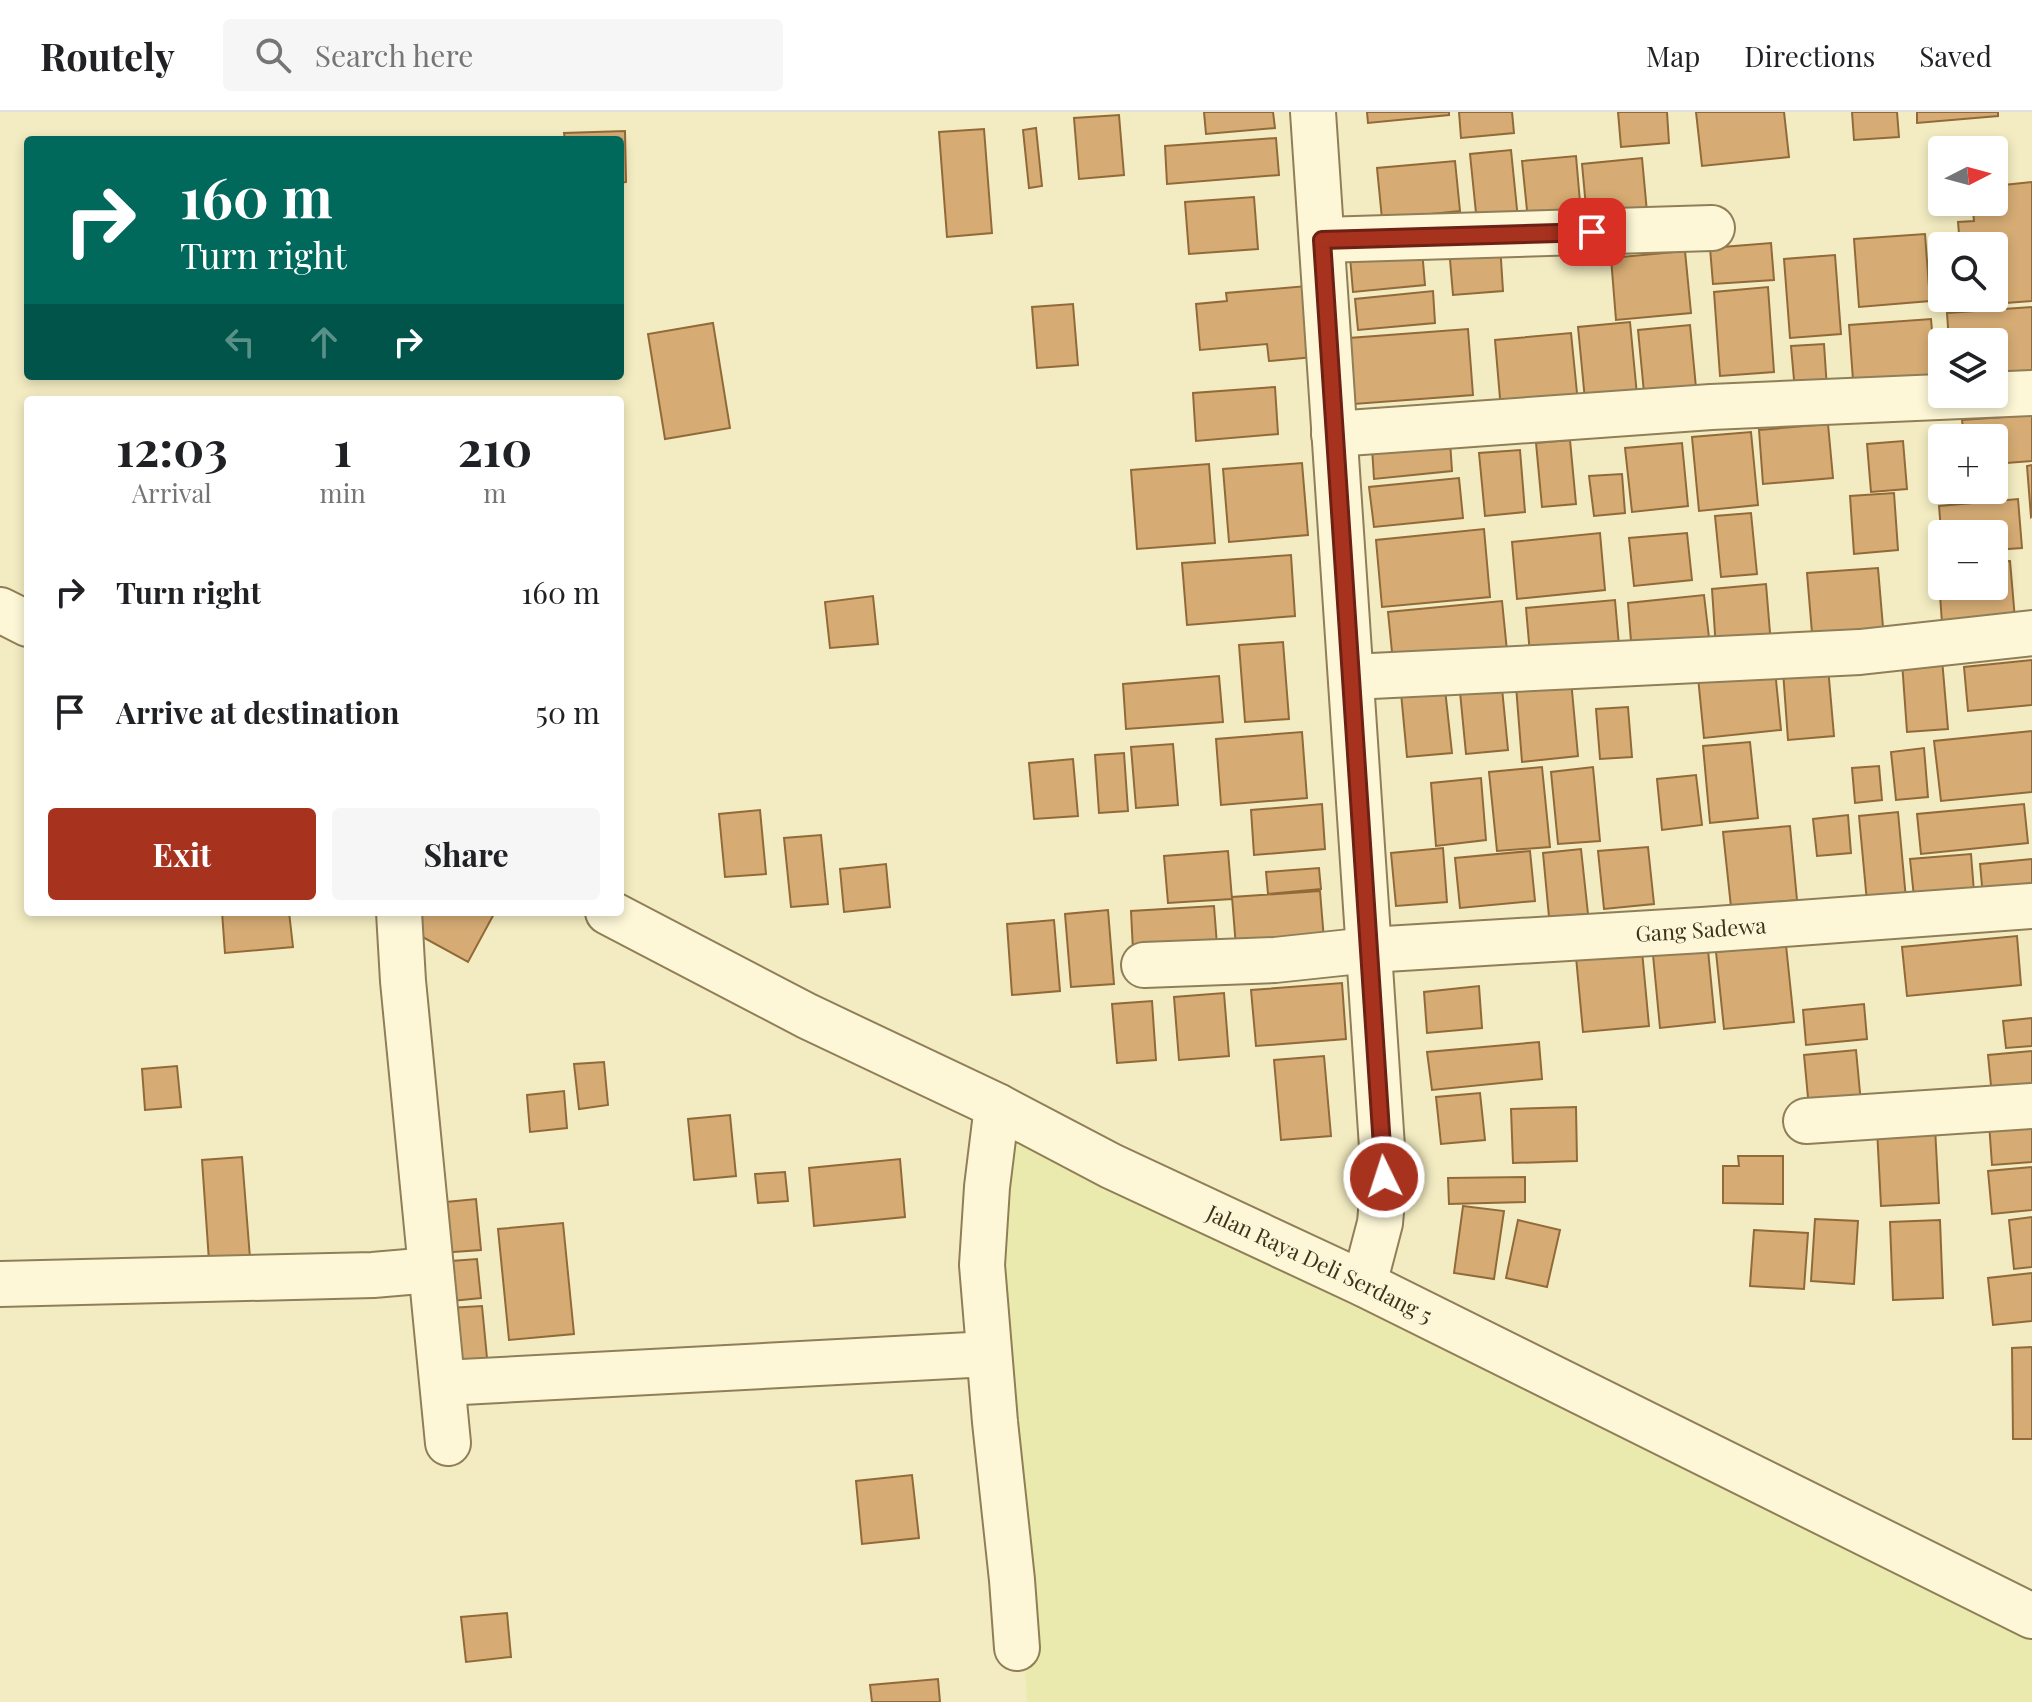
<!DOCTYPE html>
<html lang="en">
<head>
<meta charset="utf-8">
<style>
  :root { --surface:#fff; --page:#f6f6f6; --text:#202124; --muted:#757577; --line:#e0e0e0; --accent:#a7331f }
  body { margin:0; font-family:"Playfair Display",serif; background:var(--page); color:var(--text); height:100vh; display:flex; flex-direction:column; font-size:30px; white-space:nowrap }
  * { box-sizing:border-box; margin:0 }
  p { font-size:26px; color:var(--muted) }
  .icon { flex:none; width:44px; height:44px; fill:none; stroke:currentColor; stroke-width:2; stroke-linecap:round; stroke-linejoin:round }
  .map { position:relative; flex:1; overflow:hidden }
  .drawer { position:absolute; left:24px; top:284px; width:600px; height:520px; display:flex; flex-direction:column; background:var(--surface); border-radius:8px; box-shadow:0 4px 12px #0003 }
  .drawer>* { flex:none }
  .banner { position:absolute; left:24px; top:24px; width:600px; height:244px; border-radius:8px; box-shadow:0 4px 12px #0003; background:#00695c; color:#fff; overflow:hidden }
  .needle { width:52px; rotate:84deg }
  .controls { position:absolute; left:1928px; top:24px; display:grid; gap:16px }
  .controls a { display:grid; place-items:center; width:80px; height:80px; border-radius:8px; background:var(--surface); box-shadow:0 4px 12px #0003; font-size:40px }
  .pin { position:absolute; display:grid; place-items:center; width:68px; height:68px; color:#fff; margin:-34px; border-radius:16px; box-shadow:0 4px 12px #0006 }
  .me { position:absolute; width:88px; margin:-44px; rotate:356deg; stroke-linejoin:round; filter:drop-shadow(0 0 6px #0008) }
  .turn { display:flex; align-items:center; gap:28px; height:168px; padding:0 24px; font-size:36px }
  .turn .icon { width:104px; height:104px; stroke-width:2.5 }
  .turn b { display:block; font-size:56px; line-height:68px }
  .lanes { display:flex; align-items:center; height:76px; padding:0 24px; background:#0003; justify-content:center; gap:40px; direction:ltr }
  .lanes .off { opacity:.35 }
  .eta { display:flex; justify-content:space-evenly; align-items:center; height:136px; text-align:center }
  .eta b { font-size:48px; font-weight:700; line-height:56px }
  .cta { display:flex; gap:16px; margin-top:auto; padding:16px 24px }
  .cta a { flex:1; height:92px; border-radius:8px; background:var(--accent); color:#fff; font-size:32px; font-weight:700; line-height:92px; text-align:center }
  .cta a+a { background:var(--page); color:var(--text) }
  ul { padding:0; list-style:none }
  li { display:flex; align-items:center; gap:24px; height:120px; padding:0 24px }
  li div { flex:1 }
  li b { display:block; font-size:30px }
  li em { font-style:normal }
  header { display:flex; align-items:center; gap:48px; box-sizing:border-box; height:112px; padding:0 40px; background:var(--surface); border-bottom:2px solid var(--line) }
  header strong { font-size:38px }
  nav { display:flex; gap:44px; margin-inline-start:auto; font-size:28px }
  .search { width:560px; height:72px; background:var(--page); display:flex; align-items:center; gap:20px; box-sizing:border-box; padding:0 28px; border-radius:8px; color:var(--muted); font-size:30px }
  .map>svg:first-child { display:block }
  .farmland { fill:#eaeaaf }
  .building { fill:#d6ac74; stroke:#926a39; stroke-width:2 }
  .lines { fill:none; stroke-linecap:round; stroke-linejoin:round }
  .minor-casing { stroke:#907e57; stroke-width:48 }
  .minor { stroke:#fdf7d7; stroke-width:44 }
  .route-casing { stroke:#6d2114; stroke-width:20 }
  .route { stroke:#a7331f; stroke-width:14 }
  .labels { text-anchor:middle; stroke-width:8; stroke-linejoin:round; paint-order:stroke }
  .street-label { font-size:22px; fill:#3e321d; stroke:#faf4d3 }
</style>
</head>
<body>
<header>
<strong>Routely</strong>
<div class="search"><svg class="icon" aria-label="search" viewBox="0 0 24 24"><circle cx="10" cy="10" r="6"/><path d="M15 15l6 6"/></svg>Search here</div>
<nav><a>Map</a><a>Directions</a><a>Saved</a></nav>
</header>
<div class="map">
<svg width="2032" height="1590" viewBox="0 0 2032 1590">
  <rect width="100%" height="100%" fill="#f3ecc2"/>
  <!-- farmland -->
  <path class="farmland" d="M992,1015L2032,1497V1590H1027Z"/>
  <!-- building -->
  <path class="building" d="M1204,0H1273L1275,16L1206,22Z
    M1367,0H1449V3L1368,11Z
    M1459,0H1512L1514,21L1461,26Z
    M1618,0H1667L1669,31L1621,35Z
    M1696,0H1784L1789,45L1702,54Z
    M1852,0H1897L1899,25L1854,28Z
    M1917,0H1998V4L1917,11Z
    M1119,3L1124,63L1079,67L1074,6Z
    M1036,16L1042,74L1029,76L1023,18Z
    M984,17L992,121L947,125L939,20Z
    M625,19L626,70L620,71V28H565L564,21Z
    M1276,26L1279,63L1167,72L1165,34Z
    M1511,38L1519,117L1478,121L1470,42Z
    M1576,44L1582,113L1529,118L1522,49Z
    M1642,46L1648,111L1588,117L1582,52Z
    M1455,49L1460,99L1382,107L1377,56Z
    M2032,70V189L1953,195V186H1994V134H1960L1958,110L1974,109L1972,90H1994V74Z
    M1254,85L1258,137L1189,142L1185,90Z
    M1925,122L1930,189L1859,195L1854,127Z
    M1771,131L1774,168L1713,172L1710,136Z
    M1500,132L1503,179L1453,183L1449,136Z
    M1422,138L1425,173L1353,180L1350,145Z
    M1685,139L1691,201L1616,208L1611,146Z
    M1835,143L1841,222L1790,226L1784,147Z
    M1307,174L1314,245L1269,249L1267,232L1200,238L1196,192L1227,189L1226,181Z
    M1768,175L1774,260L1720,264L1714,180Z
    M1433,179L1435,211L1358,218L1355,187Z
    M1073,192L1078,253L1037,256L1032,195Z
    M2032,195V259L1994,262V230H1949L1947,201Z
    M1931,207L1937,275L1854,282L1849,213Z
    M1630,210L1637,283L1585,288L1578,215Z
    M713,211L730,316L665,327L648,222Z
    M1690,213L1697,286L1645,291L1638,218Z
    M1468,217L1473,283L1354,292L1349,226Z
    M1571,221L1578,291L1501,298L1495,228Z
    M1824,232L1827,277L1795,279L1791,234Z
    M1275,275L1278,322L1196,329L1193,281Z
    M2032,303V349L1994,352V326H1964L1962,308Z
    M1828,312L1833,366L1763,372L1759,318Z
    M1751,320L1758,393L1699,399L1692,325Z
    M1570,328L1576,392L1542,395L1536,331Z
    M1450,329L1452,359L1374,367L1372,336Z
    M1903,329L1907,377L1871,380L1867,332Z
    M1682,331L1688,394L1632,400L1625,336Z
    M1520,338L1525,400L1485,404L1479,341Z
    M1302,351L1308,423L1229,430L1223,357Z
    M1209,352L1215,431L1137,437L1131,358Z
    M2032,353V404L2031,405L2027,354Z
    M1622,362L1625,401L1594,404L1589,364Z
    M1459,366L1463,406L1374,415L1369,375Z
    M1894,381L1898,438L1854,442L1850,384Z
    M2018,387L2022,436L1994,438V422H1942V431L1939,394Z
    M1751,401L1757,462L1721,465L1715,404Z
    M1484,417L1490,485L1382,495L1376,428Z
    M1600,421L1605,478L1517,487L1512,430Z
    M1687,421L1692,468L1634,474L1629,426Z
    M1291,443L1295,504L1187,513L1182,451Z
    M2010,449L2016,519L1943,525L1938,455L1942,454V474H1994V450Z
    M1878,456L1884,527L1813,533L1807,461Z
    M1766,472L1771,533L1716,537L1712,477Z
    M1704,483L1710,534L1632,542L1628,491Z
    M873,484L878,532L830,536L825,490Z
    M1615,488L1620,545L1531,554L1526,496Z
    M1502,489L1508,549L1394,560L1388,500Z
    M1283,530L1289,607L1245,610L1239,533Z
    M1942,547L1948,617L1907,620L1902,550Z
    M2032,548V593L1968,599L1964,555Z
    M1828,555L1834,624L1788,628L1783,559Z
    M1775,558L1781,618L1704,626L1698,565Z
    M1219,564L1223,610L1126,617L1123,572Z
    M1571,568L1578,644L1522,650L1516,574Z
    M1502,576L1508,638L1466,642L1460,580Z
    M1445,577L1452,641L1407,645L1401,581Z
    M1628,595L1632,645L1600,647L1596,597Z
    M2032,619V680L1941,689L1934,629Z
    M1302,620L1307,686L1221,693L1216,627Z
    M1750,630L1758,706L1710,711L1703,634Z
    M1173,632L1178,693L1136,696L1131,635Z
    M1924,636L1928,685L1896,688L1891,640Z
    M1124,641L1128,699L1099,701L1095,643Z
    M1073,647L1078,704L1034,707L1029,651Z
    M1879,654L1882,688L1855,691L1852,656Z
    M1542,655L1550,735L1497,739L1489,660Z
    M1593,655L1600,729L1558,732L1551,660Z
    M1696,663L1702,713L1662,718L1657,667Z
    M1481,666L1486,728L1436,734L1431,671Z
    M1322,692L1325,737L1254,743L1251,698Z
    M2024,692L2028,731L1921,742L1917,702Z
    M760,698L766,762L725,765L719,702Z
    M1898,700L1906,787L1867,790L1859,704Z
    M1848,703L1851,741L1817,744L1813,707Z
    M1790,714L1797,788L1731,795L1723,720Z
    M821,723L828,792L791,795L784,726Z
    M1648,735L1654,792L1604,797L1598,739Z
    M1443,736L1447,790L1396,794L1391,741Z
    M1581,737L1588,802L1549,805L1543,741Z
    M1228,739L1232,787L1168,791L1164,744Z
    M1530,739L1535,789L1460,796L1455,746Z
    M1971,742L1974,780L1914,785L1910,747Z
    M2032,747V791L1984,796L1980,752Z
    M886,752L890,795L844,800L840,757Z
    M1319,756L1321,777L1268,782L1266,760Z
    M1320,779L1324,828L1236,835L1232,785Z
    M1214,794L1217,833L1133,839L1131,799Z
    M1108,798L1114,872L1071,875L1065,802Z
    M222,800H289L293,835L225,841Z
    M418,800H495L468,850L408,817Z
    M1054,808L1060,879L1012,883L1007,812Z
    M2017,824L2021,873L1907,884L1902,835Z
    M1786,833L1794,910L1724,917L1716,840Z
    M1708,838L1715,910L1660,916L1653,843Z
    M1642,839L1649,914L1583,920L1576,845Z
    M1342,871L1346,927L1256,934L1251,878Z
    M1479,874L1482,916L1427,921L1424,880Z
    M1224,881L1229,944L1179,948L1174,885Z
    M1152,889L1156,948L1117,951L1112,892Z
    M1864,892L1867,927L1806,933L1803,898Z
    M2032,906V934L2006,936L2003,909Z
    M1539,930L1542,967L1432,978L1427,940Z
    M1856,938L1862,1002L1810,1007L1804,943Z
    M2032,939V990L1993,994L1988,943Z
    M1324,944L1331,1024L1281,1028L1274,948Z
    M604,950L608,993L579,997L574,952Z
    M177,954L181,995L145,998L142,957Z
    M564,979L567,1016L530,1020L527,983Z
    M1480,981L1485,1028L1441,1032L1436,985Z
    M1576,995L1577,1049L1513,1051L1511,997Z
    M730,1003L736,1064L694,1068L688,1007Z
    M2032,1007V1050L1992,1053L1989,1011Z
    M1935,1015L1939,1091L1881,1094L1877,1017Z
    M1738,1044H1783V1092L1723,1091V1054H1739Z
    M242,1045L250,1146L209,1149L202,1048Z
    M900,1047L905,1105L814,1114L809,1056Z
    M2032,1055V1098L1992,1102L1988,1059Z
    M785,1060L788,1089L758,1091L755,1062Z
    M1525,1065V1090L1449,1092L1448,1066Z
    M476,1087L481,1138L440,1141L436,1091Z
    M1463,1094L1504,1099L1494,1167L1454,1161Z
    M2032,1105V1155L2014,1157L2009,1108Z
    M1815,1107L1858,1109L1854,1172L1811,1169Z
    M1518,1108L1560,1118L1547,1175L1506,1166Z
    M1940,1108L1943,1186L1893,1188L1890,1110Z
    M563,1111L574,1222L509,1228L498,1117Z
    M1754,1118L1808,1121L1804,1177L1750,1174Z
    M477,1147L481,1186L442,1190L438,1150Z
    M2032,1161V1209L1993,1213L1988,1166Z
    M482,1194L487,1246L454,1249L449,1196Z
    M2032,1235V1327H2013L2012,1236Z
    M912,1363L919,1426L862,1432L856,1369Z
    M507,1501L511,1545L466,1550L461,1505Z
    M938,1567L940,1590H872L870,1573Z"/>
  <g class="lines">
    <defs>
      <g id="minor">
        <path d="M1313,0L1384,1065L1380,1111L1364,1172"/>
        <path d="M1322,128L1712,116"/>
        <path d="M1334,322L1711,295L2032,281"/>
        <path d="M0,498L28,512"/>
        <path d="M1351,565L1860,540L2032,521"/>
        <path d="M399,800L403,869L448,1331"/>
        <path id="s1" d="M608,800L807,904L997,994L1111,1054L1364,1172L2032,1504"/>
        <path id="s2" d="M1144,853L1275,848L1369,838L1702,818L2032,794"/>
        <path d="M997,994L987,1075L982,1153L995,1310L1012,1468L1017,1536"/>
        <path d="M1806,1009L2032,994"/>
        <path d="M0,1172L373,1163L431,1158"/>
        <path d="M443,1271L989,1242"/>
      </g>
    </defs>
    <!-- minor casing -->
    <use href="#minor" class="minor-casing"/>
    <!-- minor -->
    <use href="#minor" class="minor"/>
  </g>
  <g class="lines">
    <defs>
      <path id="route" d="M1384,1065L1322,128L1592,120"/>
    </defs>
    <!-- route casing -->
    <use href="#route" class="route-casing"/>
    <!-- route -->
    <use href="#route" class="route"/>
  </g>
  <g class="labels">
    <!-- street labels -->
    <g class="street-label">
      <text dy="8" stroke="none"><textPath href="#s2" startOffset="558">Gang Sadewa</textPath></text>
      <text dy="8" stroke="none"><textPath href="#s1" startOffset="794">Jalan Raya Deli Serdang 5</textPath></text>
    </g>
  </g>
</svg>
<div class="controls">
<a><svg class="needle" viewBox="-14 -14 28 28"><path d="M0-13l5 13h-10z" fill="#e53935"/><path d="M0 13l5-13h-10z" fill="#757577"/></svg></a>
<a><svg class="icon" aria-label="search" viewBox="0 0 24 24"><circle cx="10" cy="10" r="6"/><path d="M15 15l6 6"/></svg></a>
<a><svg class="icon" aria-label="layers" viewBox="0 0 24 24"><path d="M12 4l9 5-9 5-9-5zM3 14l9 5 9-5"/></svg></a>
<a>+</a>
<a>−</a>
</div>
<div class="pin" style="left:1592px;top:120px;background:#d93025"><svg class="icon" aria-label="arrive" viewBox="0 0 24 24"><path d="M6 21V4h12l-3 4 3 4H6"/></svg></div>
<svg class="me" style="left:1384px;top:1065px" viewBox="-20 -20 40 40"><circle r="17" fill="#a7331f" stroke="#fff" stroke-width="3"/><path d="M0-11L8 9 0 5-8 9z" fill="#fff"/></svg>
<div class="banner">
<div class="turn"><svg class="icon" aria-label="right" viewBox="0 0 24 24"><path d="M7 20v-9h11M14 6l5 5-5 5"/></svg><div><b>160 m</b>Turn right</div></div>
<div class="lanes"><svg class="icon off" aria-label="left" viewBox="0 0 24 24"><path d="M17 20v-9H6M10 6l-5 5 5 5"/></svg><svg class="icon off" aria-label="ahead" viewBox="0 0 24 24"><path d="M12 20V5M6 11l6-6 6 6"/></svg><svg class="icon" aria-label="right" viewBox="0 0 24 24"><path d="M7 20v-9h11M14 6l5 5-5 5"/></svg></div>
</div>
<section class="drawer">
<div class="eta">
<div><b>12:03</b><p>Arrival</p></div>
<div><b>1</b><p>min</p></div>
<div><b>210</b><p>m</p></div>
</div>
<ul>
<li><svg class="icon" aria-label="right" viewBox="0 0 24 24"><path d="M7 20v-9h11M14 6l5 5-5 5"/></svg><div><b>Turn right</b></div><em>160 m</em></li>
<li><svg class="icon" aria-label="arrive" viewBox="0 0 24 24"><path d="M6 21V4h12l-3 4 3 4H6"/></svg><div><b>Arrive at destination</b></div><em>50 m</em></li>
</ul>
<div class="cta"><a>Exit</a><a>Share</a></div>
</section>
</div>
</body>
</html>
